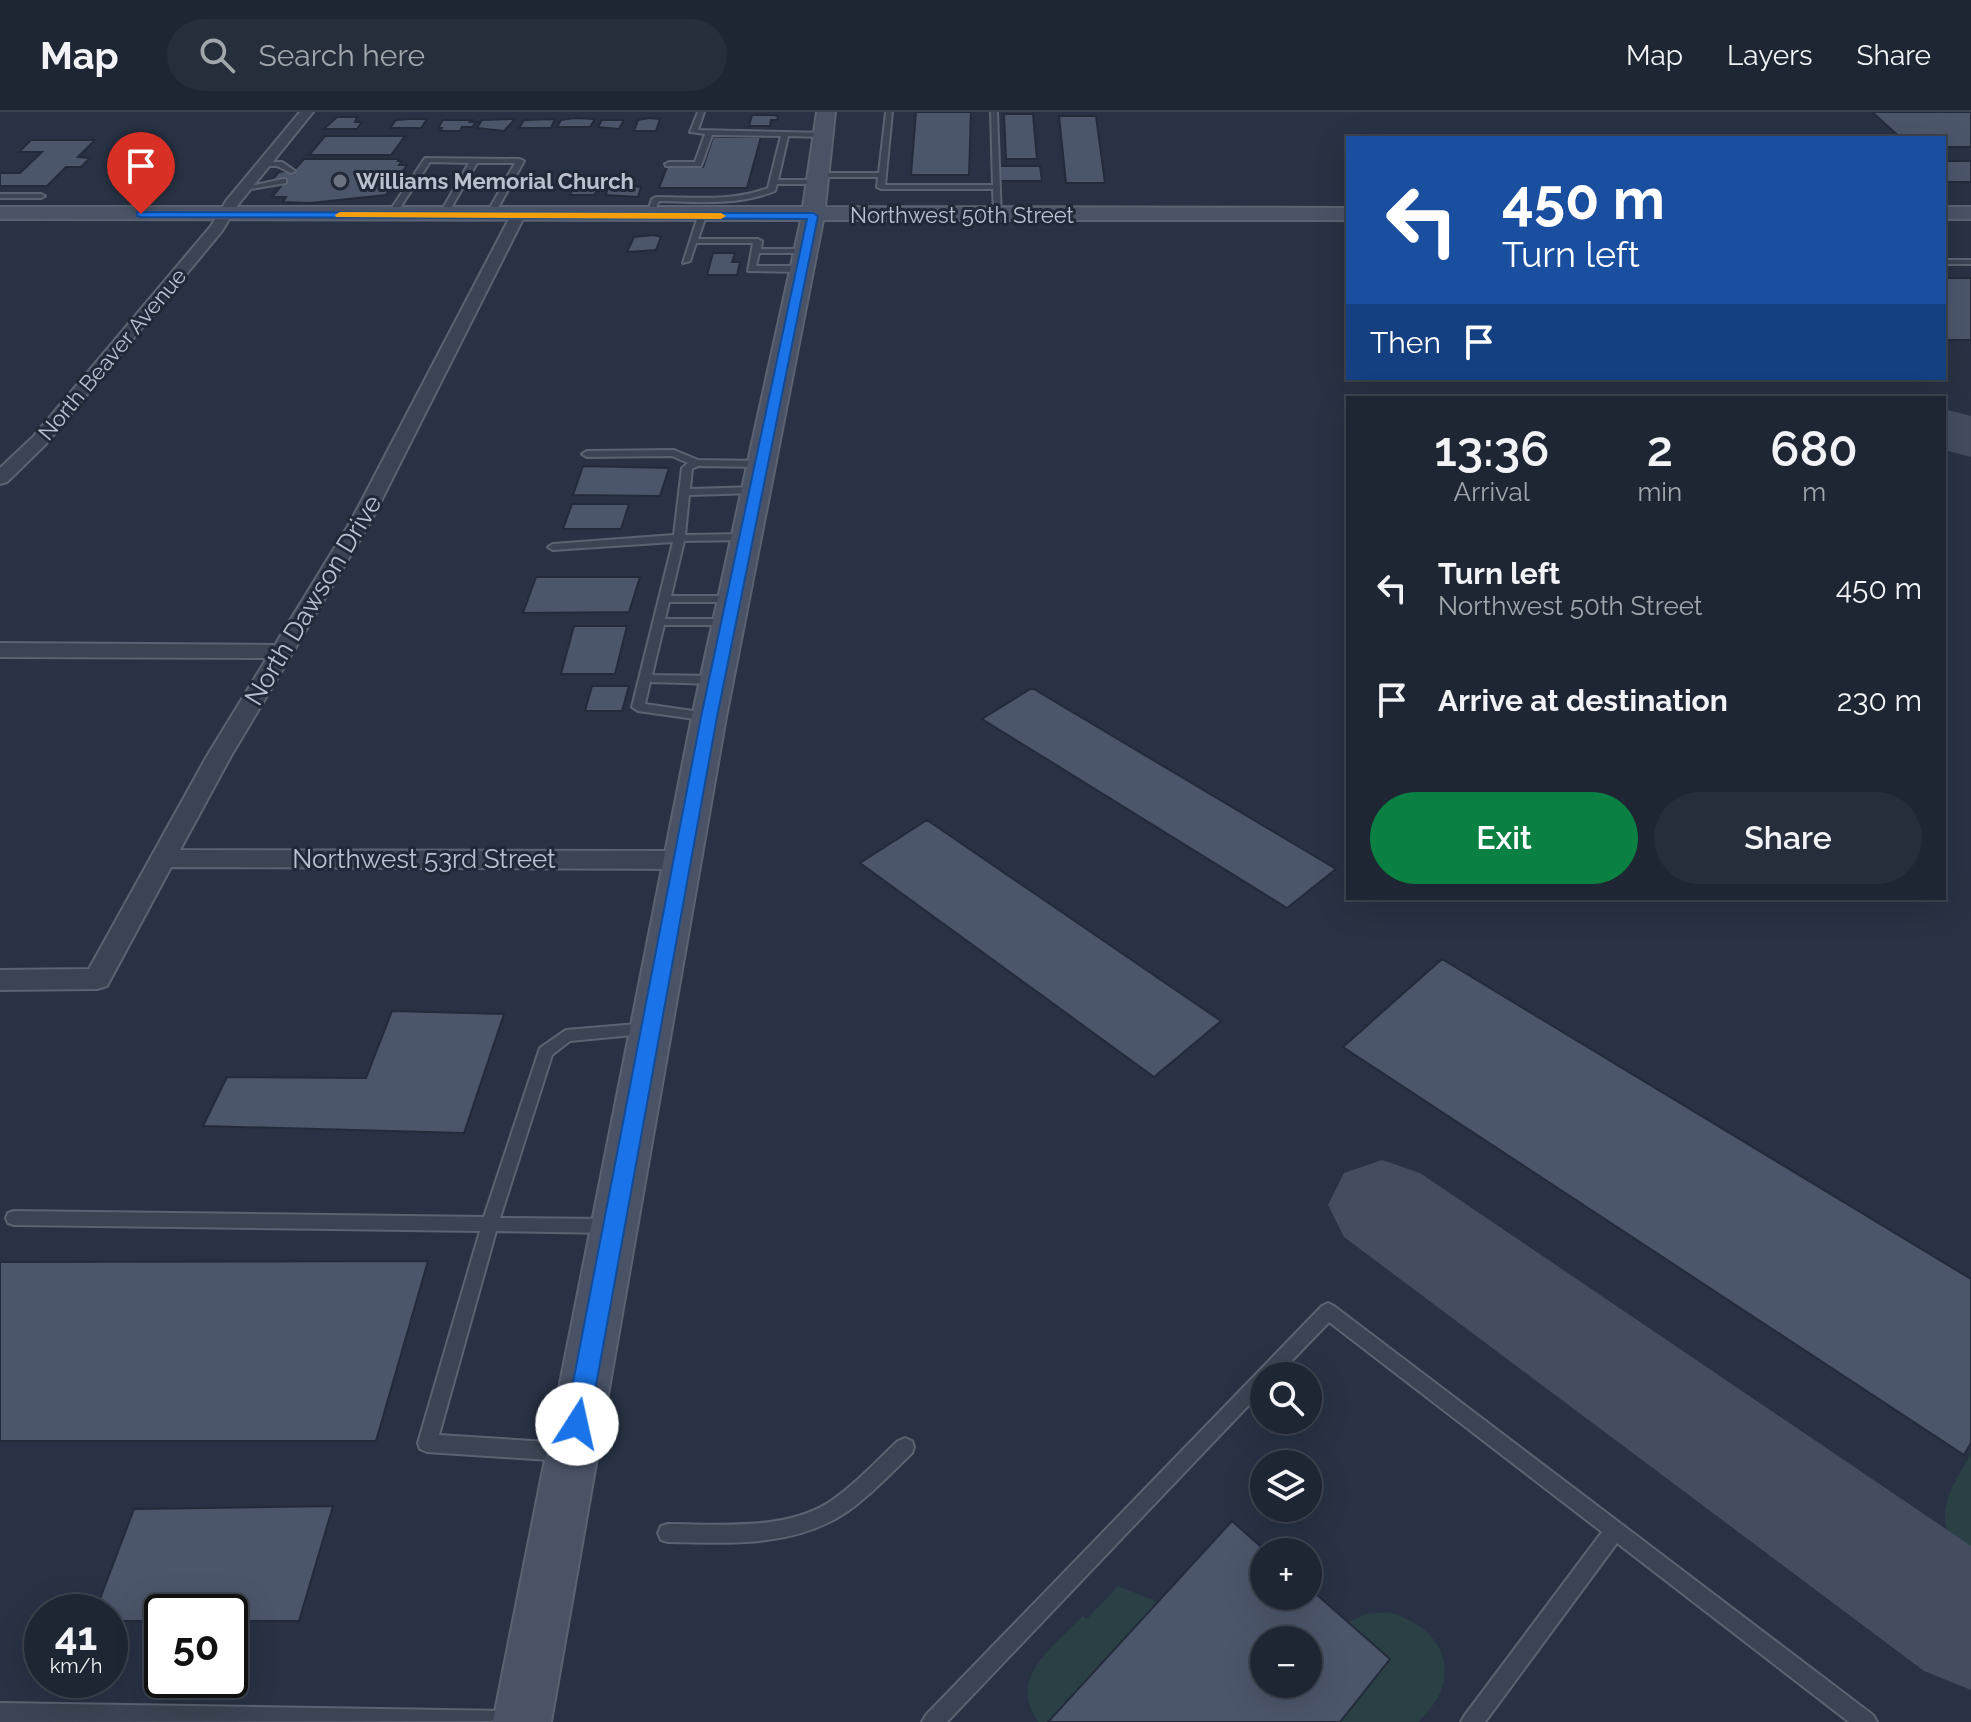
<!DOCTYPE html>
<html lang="en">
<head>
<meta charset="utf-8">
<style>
  :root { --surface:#1e2633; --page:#262e3b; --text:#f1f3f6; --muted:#a1a5ac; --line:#3c434e; --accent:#0b8043 }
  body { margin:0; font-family:Raleway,sans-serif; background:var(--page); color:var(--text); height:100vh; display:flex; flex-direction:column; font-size:30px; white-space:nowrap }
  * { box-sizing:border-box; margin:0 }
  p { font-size:26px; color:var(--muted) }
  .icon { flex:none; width:44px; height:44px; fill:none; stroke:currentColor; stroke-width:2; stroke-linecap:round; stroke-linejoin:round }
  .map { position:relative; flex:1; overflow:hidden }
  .side { position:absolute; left:1346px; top:284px; width:600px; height:504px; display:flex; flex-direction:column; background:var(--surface); border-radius:0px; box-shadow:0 8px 32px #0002,0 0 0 2px var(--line) }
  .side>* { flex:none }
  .banner { position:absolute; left:1346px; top:24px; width:600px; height:244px; border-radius:0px; box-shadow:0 8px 32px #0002,0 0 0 2px var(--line); background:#1a4fa0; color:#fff; overflow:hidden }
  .fabs { position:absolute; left:1250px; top:1250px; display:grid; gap:16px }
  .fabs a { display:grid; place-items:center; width:72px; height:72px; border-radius:50%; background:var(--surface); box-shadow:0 8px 32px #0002,0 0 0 2px var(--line); font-size:40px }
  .speed { position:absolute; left:24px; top:1482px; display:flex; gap:16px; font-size:40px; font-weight:700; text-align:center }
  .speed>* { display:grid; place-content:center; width:104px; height:104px; border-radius:50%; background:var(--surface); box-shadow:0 8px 32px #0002,0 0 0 2px var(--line); line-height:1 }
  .speed small { font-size:20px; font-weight:400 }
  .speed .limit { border:4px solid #111; border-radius:12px; background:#fff; color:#111 }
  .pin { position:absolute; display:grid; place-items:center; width:68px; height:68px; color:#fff; margin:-82px -34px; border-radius:50% 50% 50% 0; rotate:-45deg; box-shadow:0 0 8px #0007 }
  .pin .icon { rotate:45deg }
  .me { position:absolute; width:88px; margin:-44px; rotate:10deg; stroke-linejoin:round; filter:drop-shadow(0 0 6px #0008) }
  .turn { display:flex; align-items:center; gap:28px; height:168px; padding:0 24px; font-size:36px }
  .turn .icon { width:104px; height:104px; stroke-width:2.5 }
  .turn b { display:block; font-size:56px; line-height:68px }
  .then { display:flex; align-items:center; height:76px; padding:0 24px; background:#0003; gap:16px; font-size:30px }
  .eta { display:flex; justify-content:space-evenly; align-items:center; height:136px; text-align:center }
  .eta b { font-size:48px; font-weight:600; line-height:56px }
  .cta { display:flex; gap:16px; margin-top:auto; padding:16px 24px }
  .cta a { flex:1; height:92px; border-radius:48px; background:var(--accent); color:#fff; font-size:32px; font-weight:600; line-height:92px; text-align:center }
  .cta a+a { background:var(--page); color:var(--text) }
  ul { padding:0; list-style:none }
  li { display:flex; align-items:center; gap:24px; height:112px; padding:0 24px }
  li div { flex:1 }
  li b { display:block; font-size:30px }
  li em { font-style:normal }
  header { display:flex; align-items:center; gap:48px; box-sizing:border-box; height:112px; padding:0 40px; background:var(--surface); border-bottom:2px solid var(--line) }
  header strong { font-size:38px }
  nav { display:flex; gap:44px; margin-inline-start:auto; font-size:28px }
  .search { width:560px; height:72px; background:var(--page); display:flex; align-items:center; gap:20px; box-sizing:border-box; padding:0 28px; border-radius:44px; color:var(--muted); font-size:30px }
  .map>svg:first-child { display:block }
  .green { fill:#2a4045 }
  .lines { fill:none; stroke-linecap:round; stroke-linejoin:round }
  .taxiway { fill:#434d5f; fill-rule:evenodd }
  .building { fill:#4c566a; stroke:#232b3b; stroke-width:2; fill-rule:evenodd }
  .lane-casing { stroke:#5b6271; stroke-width:4 }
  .street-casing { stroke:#5b6271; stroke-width:4 }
  .secondary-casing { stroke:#5b6271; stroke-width:4 }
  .lane { fill:#3c4453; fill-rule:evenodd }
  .street { fill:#3c4453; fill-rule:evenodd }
  .secondary { fill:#4a5366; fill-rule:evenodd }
  .route { fill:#1a73e8; stroke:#114b97; stroke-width:2 }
  .slow { fill:#f59e0b }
  .worship-dot { fill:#6b7280; stroke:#212939; stroke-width:3 }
  .labels { text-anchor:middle; stroke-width:6; stroke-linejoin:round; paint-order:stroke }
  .far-poi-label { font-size:22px; font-weight:bold; fill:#bac0cd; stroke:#212939; text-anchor:start }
  .far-street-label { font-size:22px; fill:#bac0cd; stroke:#212939 }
  .street-label { font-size:26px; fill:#bac0cd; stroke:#212939 }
</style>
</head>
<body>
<header>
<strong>Map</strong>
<div class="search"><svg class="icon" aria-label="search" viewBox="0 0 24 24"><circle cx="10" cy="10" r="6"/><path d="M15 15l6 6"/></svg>Search here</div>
<nav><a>Map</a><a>Layers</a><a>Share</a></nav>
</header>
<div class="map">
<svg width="1971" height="1610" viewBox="0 0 1971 1610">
  <rect width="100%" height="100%" fill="#283244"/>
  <!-- green -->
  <path class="green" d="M1971,1342V1457C1961,1450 1957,1442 1952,1431C1934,1397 1954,1372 1971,1342Z
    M1118,1474L1158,1490L1048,1610H1038C1007,1564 1054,1535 1083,1504L1087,1507Z
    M1388,1500C1421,1509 1452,1533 1443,1572C1440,1587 1428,1599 1419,1610H1340L1390,1547L1348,1510L1367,1502Z"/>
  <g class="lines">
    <!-- taxiway -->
    <path class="taxiway" d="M1944,297L1971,304V345L1944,338Z
      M1382,1048L1420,1061L1971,1434V1578L1924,1559L1344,1125L1328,1093L1344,1061Z"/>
  </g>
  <!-- building -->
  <path class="building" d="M916,0H971L969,63H911Z
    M1872,0H1971V35H1944V26H1901Z
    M1004,2H1033L1037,47H1006Z
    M752,3H772L778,4L777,8H771L770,14H749Z
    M1059,4H1096L1105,71H1066Z
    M337,5H357L355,10H362L357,17H324Z
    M575,6L595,7L590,15H557L561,8Z
    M649,6L660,7L656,19H634L638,8Z
    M409,7H427L421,16H390L396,8Z
    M511,7H515L504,19L477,16L482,8Z
    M555,7L551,16H519L524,8Z
    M443,8H472L470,10H476L472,15H462L460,19H440L442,16H438Z
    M602,8H624L619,17L598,15Z
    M325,24H405L391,43H309Z
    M713,25H761L747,76H659L667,55H703Z
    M31,28H95L78,45L90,46L81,55H66L47,74H0V61H20L42,40H19Z
    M304,47H399L398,49H402L399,53H407L386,83L310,91L283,90L286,85H272L285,69L272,68L279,60L294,58Z
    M1944,49H1971V70H1944V56H1947Z
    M1000,54H1040L1042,69H1000Z
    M593,72H603L594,83H570L574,74Z
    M624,72L641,75L638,85L606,83L608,75H623Z
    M654,123L661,125L656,138L627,140L634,125Z
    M713,141H735L732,150H740L737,163H707Z
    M1944,166H1971V228H1944Z
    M583,354L669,356L660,384L573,383Z
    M572,392H629L621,417H563Z
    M536,465H640L629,500L523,501Z
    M574,514H627L615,562H561Z
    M592,574H629L622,599H585Z
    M1032,576L1336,757L1287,796L982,607Z
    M927,708L1221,909L1154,965L860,751Z
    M1442,847L1971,1167V1331L1964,1343L1343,935Z
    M392,899L504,902L464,1021L203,1014L227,965L366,966Z
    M428,1149L376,1329H0V1150Z
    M333,1394L299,1509H230V1500H162V1509H110V1500H95L134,1397Z
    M1232,1409L1267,1440H1264V1484H1308V1475L1390,1547L1340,1610H1048ZM1264,1528H1308V1572H1264Z"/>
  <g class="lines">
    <defs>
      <path id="lane" d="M698,0H704L698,18L826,21L823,25L788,24L778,68H817L821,70L817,72H777L775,79C737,94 699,90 659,89L652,105H646L652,87L656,85C694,85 732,90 768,76L781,24L712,23L701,54H666L665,52L669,50H695L705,22L690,20Z
        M886,0H892L885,73H993L991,0H997L1001,105L994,103L993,77H881L877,75L878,65H815L814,63L818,61H879Z
        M425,46L520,47L524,49L493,105L486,103L515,51H477L447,103L443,105L439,103L469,51L430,50L394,105H388L387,103Z
        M265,50H282L295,59L291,61L277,54H262L261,52Z
        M283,67H286V71L245,78L241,76Z
        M0,82H41L45,84L41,86H0Z
        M702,102L706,104L698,127H758L762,129L761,137H809L810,139L806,141H759L756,154H802L806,157L802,160L748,159L753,131H696L690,149L683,151L698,104Z
        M1944,148H1971V152H1944Z
        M674,338L698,348L763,349L768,352L763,355L698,354L692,357L690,377L757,375L762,378L757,381L689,383L685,423L747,422L752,425L747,428L684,429L671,484H734L740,487L734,490H669L665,507H728L734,510L728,513H664L652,563L716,564L722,568L716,572L650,570L645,592L713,602L715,605L713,608L709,609L638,599L632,595L673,430L553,438L548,435L553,432L674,423L682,356L688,351L672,344L587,345L582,342L587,339Z
        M649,911L654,913L656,917L654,921L570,929L552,943L500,1106L610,1107L616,1109L618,1114L616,1119L610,1121L496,1119L439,1323L564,1331L571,1334L573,1340L571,1346L564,1349L427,1340L420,1337L418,1331L480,1119L14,1113L8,1111L6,1106L8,1101L14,1099L484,1105L540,936L566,918Z
        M1328,1191L1334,1194L1873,1603L1877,1610H1849L1617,1431L1485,1610H1461L1465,1603L1602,1420L1329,1210L1277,1264H1264V1277L947,1610H922L926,1603L1322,1194Z
        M905,1326L912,1329L914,1335L912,1341C891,1361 871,1383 848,1399C795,1436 728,1431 668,1430L661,1428L658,1421L661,1414L668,1412C719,1412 782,1419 828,1391C854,1374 875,1350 898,1329Z
        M0,1591L510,1599L517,1602L520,1609L0,1610Z"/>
      <path id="street" d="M300,0H313L237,94L222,119L45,333L7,370L0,372V356L33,325L211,114L226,89Z
        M518,99L525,103L371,409L231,644L180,738L682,739L691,742L695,748L691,754L682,757L171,755L107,874L97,877L0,878V858L89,857L207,644L267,546L0,545V531L275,533L351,409L511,103Z"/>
      <path id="secondary" d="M817,0H835L825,95L1348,96V108H823L726,605L551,1610H493L692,605L801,108L0,107V95H803Z
        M1944,95H1971V107H1944Z"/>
    </defs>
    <!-- lane casing -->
    <use href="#lane" class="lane-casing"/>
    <!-- street casing -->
    <use href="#street" class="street-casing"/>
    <!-- secondary casing -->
    <use href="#secondary" class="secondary-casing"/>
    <!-- lane -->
    <use href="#lane" class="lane"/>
    <!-- street -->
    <use href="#street" class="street"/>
    <!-- secondary -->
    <use href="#secondary" class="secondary"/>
  </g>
  <!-- route -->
  <path class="route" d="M137,100L813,101L818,104L717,605L589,1312L586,1320L577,1324L569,1320L565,1312L701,605L807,107L141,105L137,104Z"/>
  <!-- slow -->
  <path class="slow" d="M340,100L721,101L726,104L721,107L336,105L335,103Z"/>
  <!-- markers -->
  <circle class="worship-dot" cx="340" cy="69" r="8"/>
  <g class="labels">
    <!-- far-poi labels -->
    <g class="far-poi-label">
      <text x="356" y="77">Williams Memorial Church</text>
    </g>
    <!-- far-street labels -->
    <g class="far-street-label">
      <text x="962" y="111">Northwest 50th Street</text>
      <text transform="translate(112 242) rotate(-50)" y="8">North Beaver Avenue</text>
    </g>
    <!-- street labels -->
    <g class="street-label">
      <text transform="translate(313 488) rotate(-59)" y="9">North Dawson Drive</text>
      <text x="424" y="756">Northwest 53rd Street</text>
    </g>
  </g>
</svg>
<div class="fabs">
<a><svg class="icon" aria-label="search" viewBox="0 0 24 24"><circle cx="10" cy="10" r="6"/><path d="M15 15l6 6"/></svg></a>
<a><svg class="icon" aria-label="layers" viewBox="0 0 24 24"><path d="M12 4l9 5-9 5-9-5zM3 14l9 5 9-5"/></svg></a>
<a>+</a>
<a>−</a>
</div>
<div class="speed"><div>41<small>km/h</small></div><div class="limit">50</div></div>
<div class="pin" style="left:141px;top:102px;background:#d93025"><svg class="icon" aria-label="arrive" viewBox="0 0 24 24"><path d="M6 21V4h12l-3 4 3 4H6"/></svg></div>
<svg class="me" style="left:577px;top:1312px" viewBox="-20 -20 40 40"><circle r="19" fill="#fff"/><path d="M0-13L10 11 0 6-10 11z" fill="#1a73e8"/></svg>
<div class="banner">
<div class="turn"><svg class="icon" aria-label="left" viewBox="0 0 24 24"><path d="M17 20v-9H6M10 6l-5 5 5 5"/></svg><div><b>450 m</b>Turn left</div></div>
<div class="then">Then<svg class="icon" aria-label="arrive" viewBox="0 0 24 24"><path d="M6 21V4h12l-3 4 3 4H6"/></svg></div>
</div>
<section class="side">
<div class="eta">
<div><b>13:36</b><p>Arrival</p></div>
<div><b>2</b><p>min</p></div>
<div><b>680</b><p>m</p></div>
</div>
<ul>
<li><svg class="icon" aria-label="left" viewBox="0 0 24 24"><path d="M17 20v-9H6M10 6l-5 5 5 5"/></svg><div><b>Turn left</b><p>Northwest 50th Street</p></div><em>450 m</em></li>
<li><svg class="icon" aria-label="arrive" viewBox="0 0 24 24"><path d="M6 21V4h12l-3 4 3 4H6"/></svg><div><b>Arrive at destination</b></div><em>230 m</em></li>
</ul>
<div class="cta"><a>Exit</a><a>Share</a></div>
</section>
</div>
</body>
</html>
